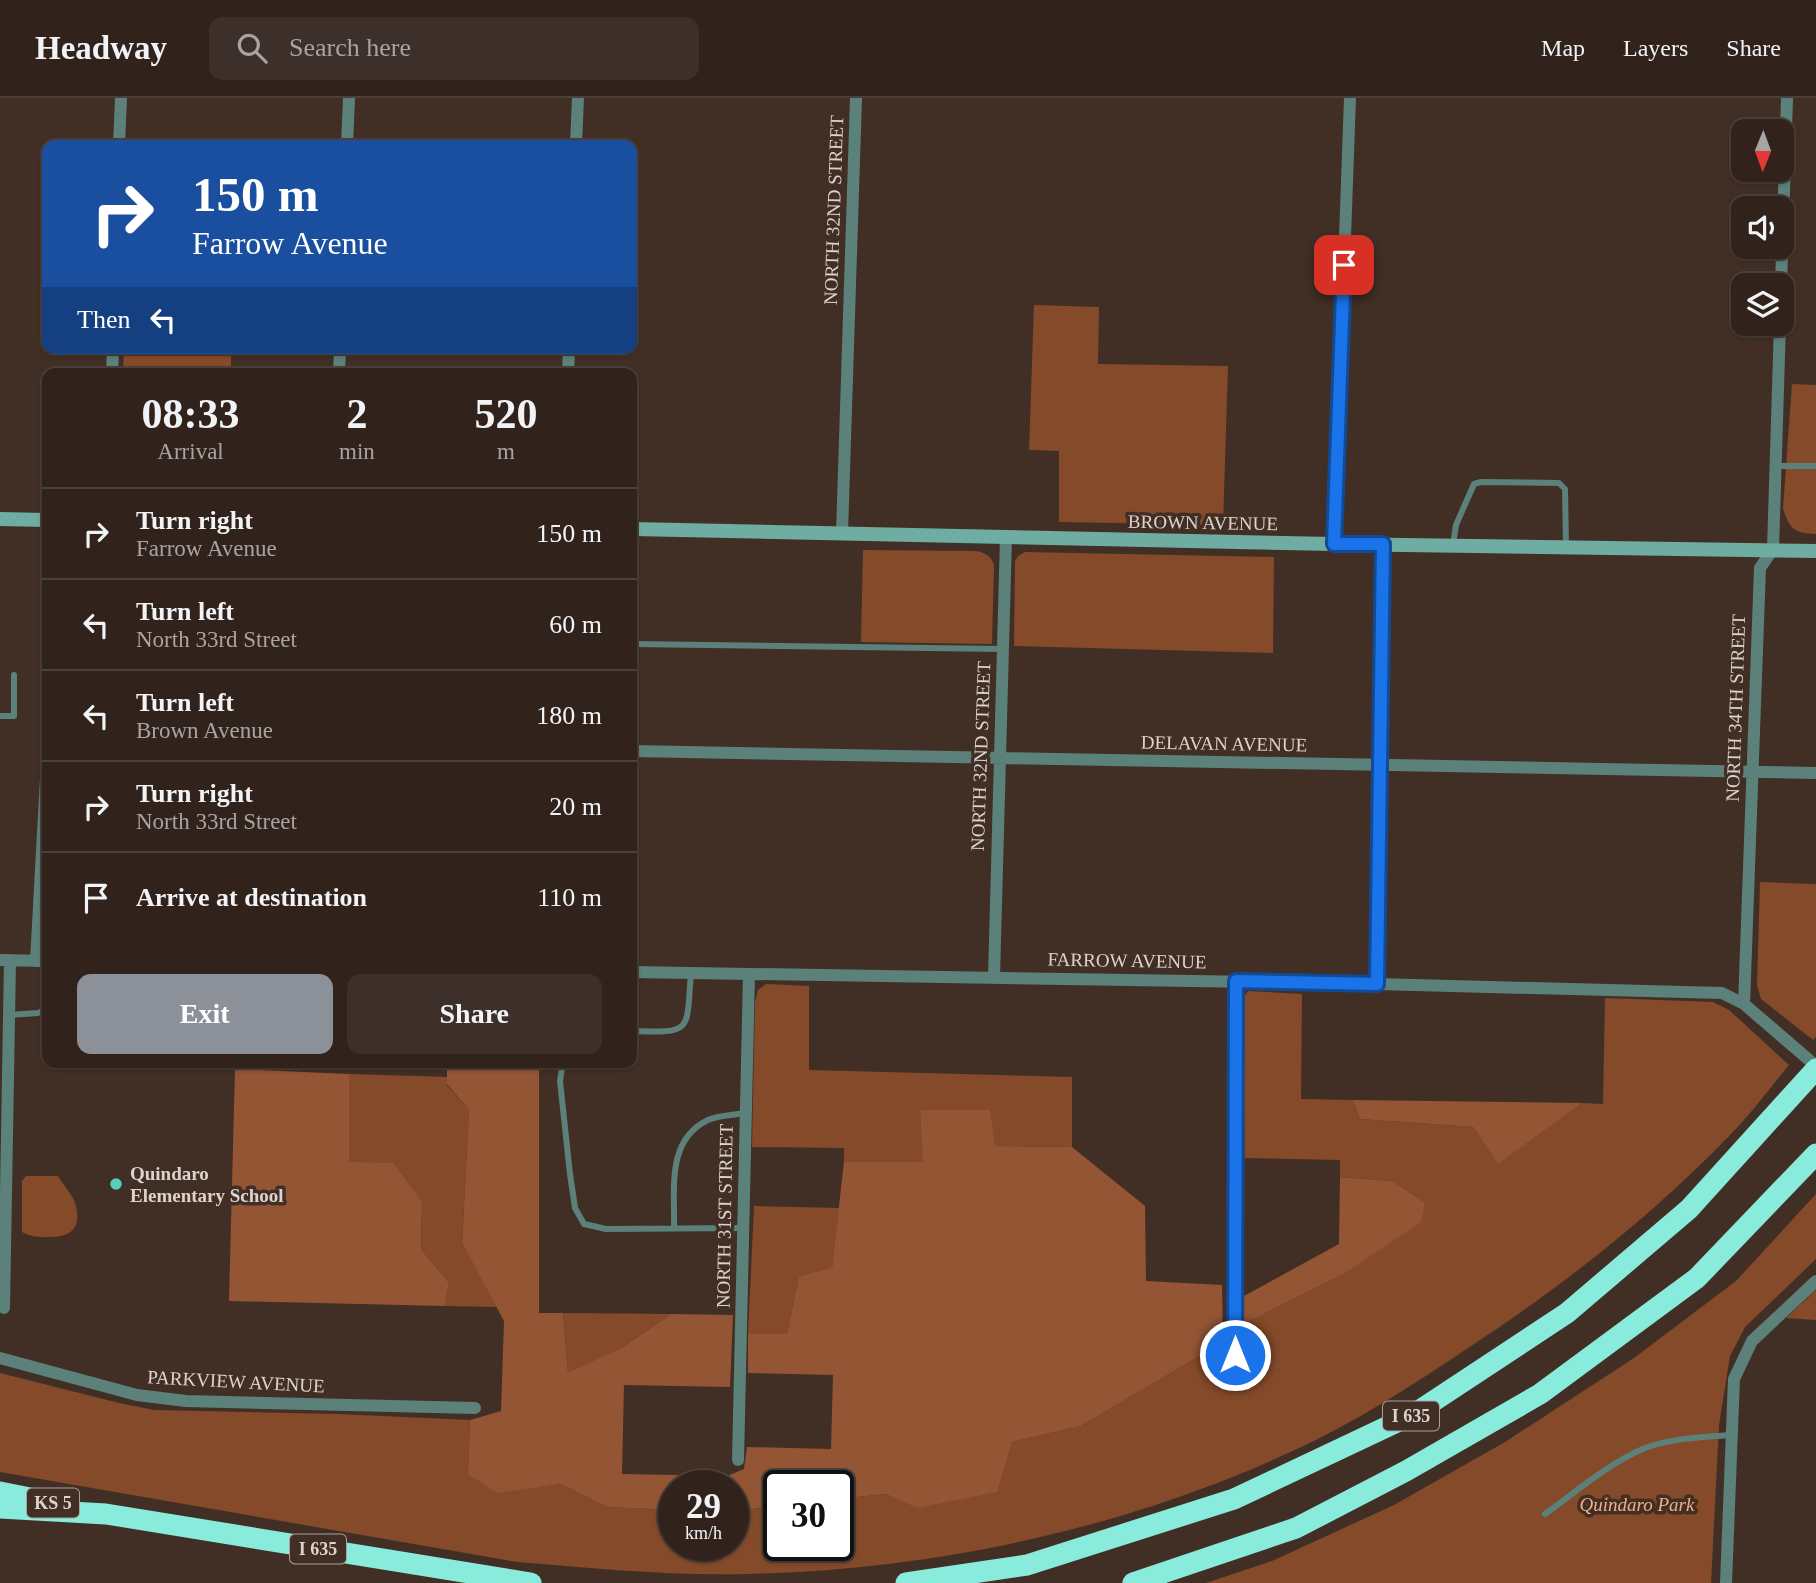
<!DOCTYPE html>
<html lang="en">
<head>
<meta charset="utf-8">
<style>
  :root { --surface:#31231c; --page:#3d2f29; --text:#f1f3f6; --muted:#a8a4a3; --line:#4c403b; --accent:#8c9099 }
  body { margin:0; font-family:"Times New Roman",serif; background:var(--page); color:var(--text); height:100vh; display:flex; flex-direction:column; font-size:26px; white-space:nowrap }
  * { box-sizing:border-box; margin:0 }
  p { font-size:23px; color:var(--muted) }
  .icon { flex:none; width:38px; height:38px; fill:none; stroke:currentColor; stroke-width:2; stroke-linecap:round; stroke-linejoin:round }
  .map { position:relative; flex:1; overflow:hidden }
  .panel { position:absolute; left:42px; top:270px; width:595px; height:700px; display:flex; flex-direction:column; background:var(--surface); border-radius:14px; box-shadow:0 2px 5px #0004,0 0 0 2px var(--line) }
  .panel>* { flex:none }
  .hud { position:absolute; left:42px; top:42px; width:595px; height:214px; border-radius:14px; box-shadow:0 2px 5px #0004,0 0 0 2px var(--line); background:#1a4fa0; color:#fff; overflow:hidden }
  .needle { width:46px; rotate:181deg }
  .tools { position:absolute; left:1731px; top:21px; display:grid; gap:14px }
  .tools a { display:grid; place-items:center; width:63px; height:63px; border-radius:14px; background:var(--surface); box-shadow:0 2px 5px #0004,0 0 0 2px var(--line); font-size:35px }
  .speed { position:absolute; left:658px; top:1372px; display:flex; gap:14px; font-size:35px; font-weight:700; text-align:center }
  .speed>* { display:grid; place-content:center; width:91px; height:91px; border-radius:50%; background:var(--surface); box-shadow:0 2px 5px #0004,0 0 0 2px var(--line); line-height:1 }
  .speed small { font-size:18px; font-weight:400 }
  .speed .limit { border:4px solid #111; border-radius:10px; background:#fff; color:#111 }
  .pin { position:absolute; display:grid; place-items:center; width:60px; height:60px; color:#fff; margin:-30px; border-radius:14px; box-shadow:0 4px 10px #0006 }
  .me { position:absolute; width:77px; margin:-38px; rotate:0deg; stroke-linejoin:round; filter:drop-shadow(0 0 5px #0008) }
  .turn { display:flex; align-items:center; gap:24px; height:147px; padding:0 35px; font-size:32px }
  .turn .icon { width:91px; height:91px; stroke-width:2.5 }
  .turn b { display:block; font-size:49px; line-height:60px }
  .then { display:flex; align-items:center; height:66px; padding:0 35px; background:#0003; gap:14px; font-size:26px }
  .eta { display:flex; justify-content:space-evenly; align-items:center; height:119px; text-align:center }
  .eta b { font-size:42px; font-weight:700; line-height:49px }
  .button { display:flex; gap:14px; margin-top:auto; padding:14px 35px }
  .button a { flex:1; height:80px; border-radius:14px; background:var(--accent); color:#fff; font-size:28px; font-weight:700; line-height:80px; text-align:center }
  .button a+a { background:var(--page); color:var(--text) }
  ul { padding:0; list-style:none }
  li { display:flex; align-items:center; gap:21px; height:91px; padding:0 35px; border-top:2px solid var(--line) }
  li div { flex:1 }
  li b { display:block; font-size:26px }
  li em { font-style:normal }
  header { display:flex; align-items:center; gap:42px; box-sizing:border-box; height:98px; padding:0 35px; background:var(--surface); border-bottom:2px solid var(--line) }
  header strong { font-size:33px }
  nav { display:flex; gap:38px; margin-inline-start:auto; font-size:24px }
  .search { width:490px; height:63px; background:var(--page); display:flex; align-items:center; gap:18px; box-sizing:border-box; padding:0 24px; border-radius:14px; color:var(--muted); font-size:26px }
  .map>svg:first-child { display:block }
  .green { fill:#854a2a }
  .forest { fill:#945534 }
  .lines { fill:none; stroke-linecap:round; stroke-linejoin:round }
  .lane { stroke:#5b817a; stroke-width:6 }
  .street { stroke:#5b817a; stroke-width:12 }
  .secondary { stroke:#6faca1; stroke-width:14 }
  .highway { stroke:#89ebdb; stroke-width:21 }
  .route-casing { stroke:#114b97; stroke-width:18 }
  .route { stroke:#1a73e8; stroke-width:12 }
  .poi-dot { fill:#5acebd; stroke:#412f26; stroke-width:2.5 }
  .labels { text-anchor:middle; stroke-width:7; stroke-linejoin:round; paint-order:stroke }
  .shield { fill:#412f26; stroke:#aea19a; stroke-width:2 }
  .shield-label { font-size:18px; font-weight:bold; fill:#ddd2cc }
  .street-label { font-size:19px; fill:#ddd2cc; stroke:#412f26 }
  .poi-label { font-size:19px; font-weight:bold; fill:#ddd2cc; stroke:#412f26; text-anchor:start }
  .park-label { font-size:19px; font-style:italic; fill:#f5ac86; stroke:#412f26 }
</style>
</head>
<body>
<header>
<strong>Headway</strong>
<div class="search"><svg class="icon" aria-label="search" viewBox="0 0 24 24"><circle cx="10" cy="10" r="6"/><path d="M15 15l6 6"/></svg>Search here</div>
<nav><a>Map</a><a>Layers</a><a>Share</a></nav>
</header>
<div class="map">
<svg width="1816" height="1485" viewBox="0 0 1816 1485">
  <rect width="100%" height="100%" fill="#412f26"/>
  <!-- green -->
  <path class="green" d="M1034,207L1099,209L1098,266L1228,268L1223,427L1059,424V353L1029,352Z
    M124,250H231V275H123Z
    M1792,286L1816,287V436C1794,435 1789,431 1783,410Z
    M863,452L976,453C986,455 991,458 994,467L992,546L861,544Z
    M1025,454L1274,459L1273,555L1014,548L1015,463L1018,458Z
    M1760,784L1816,786V939L1813,942L1761,901L1757,887Z
    M766,886L809,888V972L1072,979V1049L995,1048L920,1012L924,1064H844V1050L752,1049L755,904L758,892Z
    M1248,893L1302,896L1301,1001L1353,1002L1360,1021L1475,1029L1498,1065L1582,1005L1603,1006L1605,900L1713,904L1729,912L1789,967C1769,991 1751,1016 1729,1038C1659,1111 1575,1178 1492,1234C1434,1273 1376,1312 1314,1343C1139,1428 940,1472 746,1476C669,1478 593,1470 517,1464L0,1374V1275L119,1305L154,1312L337,1316L470,1322L468,1375L497,1394L561,1386L607,1409L674,1412V1447H733V1413L779,1408V1447H838V1401L886,1396L918,1410L1012,1344L1081,1328L1223,1244L1226,1264H1242V1227L1342,1177L1391,1083L1340,1079V1062L1245,1060L1242,901Z
    M349,976L447,979V987L469,1012L462,1145L497,1209L445,1208L449,1185L421,1151L422,1104L349,1065Z
    M26,1078H58C63,1087 74,1098 76,1108C81,1131 71,1139 49,1139C39,1139 31,1139 22,1134V1083Z
    M1816,1096V1161L1745,1229L1730,1258L1719,1327L1711,1485H1206L1272,1463L1394,1407L1505,1344L1634,1260L1736,1183Z
    M754,1108L839,1110L832,1171L799,1178L787,1236H748Z
    M1816,1192V1222L1786,1220Z
    M563,1215L671,1216L623,1249L568,1276Z"/>
  <!-- forest -->
  <path class="forest" d="M447,964H539V1215H563L568,1275L623,1249L671,1216L733,1217L730,1289L624,1287L622,1376L727,1378L744,1371L747,1349L831,1351L833,1277L748,1275V1236H787L799,1178L832,1170L844,1064H923L920,1012H990L995,1048L1072,1049L1145,1108L1146,1183L1222,1187L1223,1244L1081,1328L1012,1344L997,1394L917,1410L886,1396L838,1401V1388H779V1408L733,1413V1388H674V1412L607,1409L561,1386L497,1395L468,1376L470,1322L501,1313L504,1223L462,1145L469,1012L447,986Z
    M235,971L349,976V1064L393,1065L422,1104L421,1151L449,1185L445,1208L229,1203Z
    M1353,1002L1582,1005L1498,1066L1474,1029L1360,1021Z
    M1340,1079L1391,1083L1425,1105L1421,1124L1342,1177L1242,1227L1244,1198L1339,1146Z"/>
  <g class="lines">
    <!-- lane -->
    <path class="lane" d="M1775,368H1816
      M1453,446L1456,427L1474,386L1481,384L1559,385L1565,391L1566,448
      M632,546L1002,551
      M0,618H14V577
      M9,917L38,915L47,910
      M632,933C694,935 686,934 691,875
      M563,964L560,983L570,1076L575,1110L584,1126L606,1131L743,1130
      M674,1130C675,1091 666,1042 708,1022C719,1017 734,1017 746,1015
      M1545,1416C1576,1394 1609,1365 1645,1350C1672,1340 1703,1339 1731,1337"/>
    <!-- street -->
    <path class="street" d="M119,47L121,0
      M347,47L349,0
      M576,47L578,0
      M1781,187L1787,0
      M112,275L113,250
      M339,275L340,250
      M568,275L569,250
      M842,435L856,0
      M1334,446L1350,0
      M632,653L1816,675
      M0,862L47,863
      M36,863L47,662
      M632,874L1377,886L1722,895L1744,906L1816,968
      M994,879L1006,439
      M1377,886L1383,446
      M1744,906L1760,470L1773,451L1780,226
      M4,1210L10,862
      M1235,1257L1236,883
      M0,1260L137,1297L186,1303L475,1310
      M738,1362L749,876
      M1726,1485L1734,1281L1752,1243L1816,1183"/>
    <!-- secondary -->
    <path class="secondary" d="M0,421L47,422
      M632,431L1334,446L1816,453"/>
    <!-- highway -->
    <path class="highway" d="M0,1394L35,1401
      M0,1410L106,1416L531,1485
      M906,1485L1027,1467L1234,1401L1414,1316L1567,1215L1689,1111L1816,971
      M1133,1485L1296,1430L1406,1373L1540,1296L1697,1180L1816,1056"/>
  </g>
  <g class="lines">
    <defs>
      <path id="route" d="M1235,1257L1236,883L1377,886L1383,446H1334L1344,167"/>
    </defs>
    <!-- route casing -->
    <use href="#route" class="route-casing"/>
    <!-- route -->
    <use href="#route" class="route"/>
  </g>
  <!-- markers -->
  <circle class="poi-dot" cx="116" cy="1086" r="7"/>
  <g class="labels">
    <!-- shield labels -->
    <g class="shield">
      <rect x="1383" y="1303.5" width="56" height="29" rx="5"/>
      <rect x="27" y="1390.5" width="52" height="29" rx="5"/>
      <rect x="290" y="1436.5" width="56" height="29" rx="5"/>
    </g>
    <g class="shield-label">
      <text x="1411" y="1324">I 635</text>
      <text x="53" y="1411">KS 5</text>
      <text x="318" y="1457">I 635</text>
    </g>
    <!-- street labels -->
    <g class="street-label">
      <text transform="translate(833 112) rotate(-88)" y="7">NORTH 32ND STREET</text>
      <text transform="translate(1203 424) rotate(1)" y="7">BROWN AVENUE</text>
      <text transform="translate(1735 610) rotate(-88)" y="7">NORTH 34TH STREET</text>
      <text transform="translate(1224 645) rotate(1)" y="7">DELAVAN AVENUE</text>
      <text transform="translate(980 658) rotate(-88)" y="7">NORTH 32ND STREET</text>
      <text transform="translate(1127 862) rotate(1)" y="7">FARROW AVENUE</text>
      <text transform="translate(724 1118) rotate(-89)" y="7">NORTH 31ST STREET</text>
      <text transform="translate(236 1283) rotate(3)" y="7">PARKVIEW AVENUE</text>
    </g>
    <!-- poi labels -->
    <g class="poi-label">
      <text x="130" y="1082">Quindaro<tspan x="130" dy="22">Elementary School</tspan></text>
    </g>
    <!-- park labels -->
    <g class="park-label">
      <text x="1637" y="1413">Quindaro Park</text>
    </g>
  </g>
</svg>
<div class="tools">
<a><svg class="needle" viewBox="-14 -14 28 28"><path d="M0-13l5 13h-10z" fill="#e53935"/><path d="M0 13l5-13h-10z" fill="#a8a4a3"/></svg></a>
<a><svg class="icon" aria-label="sound" viewBox="0 0 24 24"><path d="M4 9h4l5-4v14l-5-4H4zM17 9q2 3 0 6"/></svg></a>
<a><svg class="icon" aria-label="layers" viewBox="0 0 24 24"><path d="M12 4l9 5-9 5-9-5zM3 14l9 5 9-5"/></svg></a>
</div>
<div class="speed"><div>29<small>km/h</small></div><div class="limit">30</div></div>
<div class="pin" style="left:1344px;top:167px;background:#d93025"><svg class="icon" aria-label="arrive" viewBox="0 0 24 24"><path d="M6 21V4h12l-3 4 3 4H6"/></svg></div>
<svg class="me" style="left:1235px;top:1257px" viewBox="-20 -20 40 40"><circle r="17" fill="#1a73e8" stroke="#fff" stroke-width="3"/><path d="M0-11L8 9 0 5-8 9z" fill="#fff"/></svg>
<div class="hud">
<div class="turn"><svg class="icon" aria-label="right" viewBox="0 0 24 24"><path d="M7 20v-9h11M14 6l5 5-5 5"/></svg><div><b>150 m</b>Farrow Avenue</div></div>
<div class="then">Then<svg class="icon" aria-label="left" viewBox="0 0 24 24"><path d="M17 20v-9H6M10 6l-5 5 5 5"/></svg></div>
</div>
<section class="panel">
<div class="eta">
<div><b>08:33</b><p>Arrival</p></div>
<div><b>2</b><p>min</p></div>
<div><b>520</b><p>m</p></div>
</div>
<ul>
<li><svg class="icon" aria-label="right" viewBox="0 0 24 24"><path d="M7 20v-9h11M14 6l5 5-5 5"/></svg><div><b>Turn right</b><p>Farrow Avenue</p></div><em>150 m</em></li>
<li><svg class="icon" aria-label="left" viewBox="0 0 24 24"><path d="M17 20v-9H6M10 6l-5 5 5 5"/></svg><div><b>Turn left</b><p>North 33rd Street</p></div><em>60 m</em></li>
<li><svg class="icon" aria-label="left" viewBox="0 0 24 24"><path d="M17 20v-9H6M10 6l-5 5 5 5"/></svg><div><b>Turn left</b><p>Brown Avenue</p></div><em>180 m</em></li>
<li><svg class="icon" aria-label="right" viewBox="0 0 24 24"><path d="M7 20v-9h11M14 6l5 5-5 5"/></svg><div><b>Turn right</b><p>North 33rd Street</p></div><em>20 m</em></li>
<li><svg class="icon" aria-label="arrive" viewBox="0 0 24 24"><path d="M6 21V4h12l-3 4 3 4H6"/></svg><div><b>Arrive at destination</b></div><em>110 m</em></li>
</ul>
<div class="button"><a>Exit</a><a>Share</a></div>
</section>
</div>
</body>
</html>
